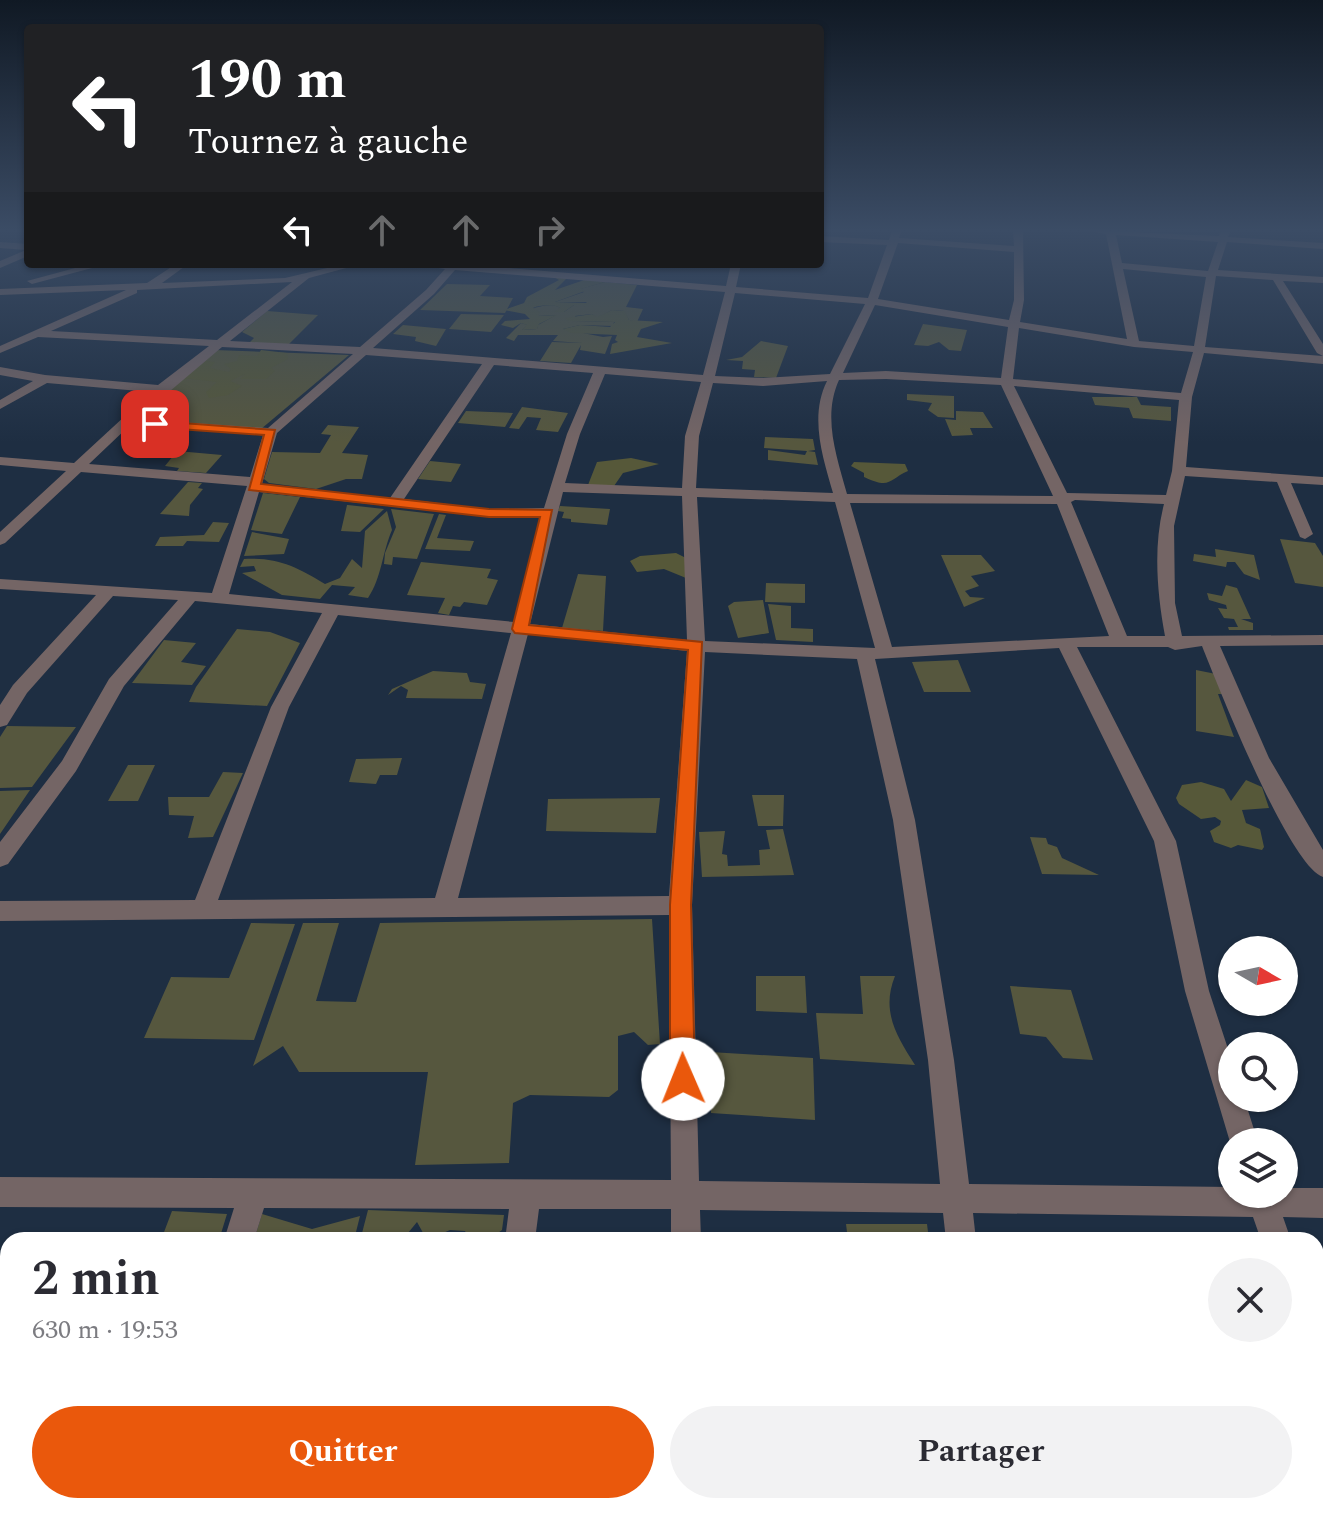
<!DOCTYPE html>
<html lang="fr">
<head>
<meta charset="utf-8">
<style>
  :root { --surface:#fff; --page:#f2f2f3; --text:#2b2b33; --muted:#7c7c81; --accent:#ea580c }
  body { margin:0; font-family:Spectral,serif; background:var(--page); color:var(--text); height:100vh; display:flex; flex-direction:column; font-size:30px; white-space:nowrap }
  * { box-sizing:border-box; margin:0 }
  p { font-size:26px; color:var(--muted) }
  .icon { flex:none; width:44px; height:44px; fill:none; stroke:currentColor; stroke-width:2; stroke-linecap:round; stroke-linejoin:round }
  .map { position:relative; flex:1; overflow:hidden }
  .panel { position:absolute; left:0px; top:1232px; width:1324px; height:282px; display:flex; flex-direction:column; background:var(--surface); border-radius:24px 24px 0 0; box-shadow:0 2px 6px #0004 }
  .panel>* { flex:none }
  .guide { position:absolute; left:24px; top:24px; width:800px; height:244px; border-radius:8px; box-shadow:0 2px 6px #0004; background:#202124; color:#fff; overflow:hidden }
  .needle { width:52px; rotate:99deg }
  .buttons { position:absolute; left:1218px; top:936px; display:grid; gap:16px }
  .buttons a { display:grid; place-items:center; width:80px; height:80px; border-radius:50%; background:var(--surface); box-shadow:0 2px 6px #0004; font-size:40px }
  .pin { position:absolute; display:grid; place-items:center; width:68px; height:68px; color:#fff; margin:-34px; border-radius:16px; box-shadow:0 4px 12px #0006 }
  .me { position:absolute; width:88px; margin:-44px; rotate:359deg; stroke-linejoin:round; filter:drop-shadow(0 0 6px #0008) }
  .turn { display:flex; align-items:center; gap:28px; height:168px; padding:0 32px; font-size:36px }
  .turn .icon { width:104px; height:104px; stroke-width:2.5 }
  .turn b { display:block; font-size:56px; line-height:68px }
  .lanes { display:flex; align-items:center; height:76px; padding:0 32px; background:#0003; justify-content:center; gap:40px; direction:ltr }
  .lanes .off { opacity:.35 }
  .round { display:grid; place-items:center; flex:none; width:84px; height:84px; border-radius:42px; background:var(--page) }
  .headline { display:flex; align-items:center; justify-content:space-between; height:136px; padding:0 32px }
  h1 { font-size:48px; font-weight:700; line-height:60px }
  .button { display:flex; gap:16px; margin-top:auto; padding:16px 32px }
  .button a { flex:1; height:92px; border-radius:48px; background:var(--accent); color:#fff; font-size:32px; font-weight:700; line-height:92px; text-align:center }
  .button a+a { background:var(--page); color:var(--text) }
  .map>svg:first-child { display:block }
  .green { fill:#56573e }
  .forest { fill:#565839 }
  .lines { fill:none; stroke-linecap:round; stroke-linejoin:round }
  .minor { fill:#746565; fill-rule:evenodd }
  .route { fill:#ea580c; stroke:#983908; stroke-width:2 }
</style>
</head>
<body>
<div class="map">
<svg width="1323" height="1513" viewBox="0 0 1323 1513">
  <rect width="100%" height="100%" fill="#1e2e42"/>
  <!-- green -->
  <path class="green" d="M605,282L637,285L626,307L643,309L637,322L629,320L624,311L612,310L597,318L592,314L575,316L576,321L614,322L613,326L580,325L563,329L603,337L612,336L605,354L580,350L581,345L571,363L540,361L552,342L583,343L553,341L558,335H518L514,341L506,338L521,323L528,325L522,330L537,329L538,325L556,315L538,316L532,309C541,305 559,302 564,312L574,305H583L587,302H555L584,292L580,289Z
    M447,284L490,285L480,296L513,298L505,313L420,310Z
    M267,311L318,315L287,346L249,343L254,338L242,332Z
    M461,314L504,315L491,332L449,329Z
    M923,324L967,330L961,351L949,350L939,342L928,346L914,345Z
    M403,325L446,329L436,346L415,341L416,337L393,334Z
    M761,341L788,346L776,378L754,377L755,370L742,369L743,361L726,360L742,357Z
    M215,350L349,355L261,429L133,421Z
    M907,394L954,396V418L938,417L928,410L932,403L907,400Z
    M1092,397H1137L1141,405L1171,407V421L1133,418L1129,408L1095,405Z
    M522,407L568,413L558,432L536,430L541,418L527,417L519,429L509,428Z
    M466,411L513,413L505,427L458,423Z
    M956,411L983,412L993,428H970L973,435L952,436L945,419L956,420Z
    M328,425L359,427L342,453L368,455L362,479H346L316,489L269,483L264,479L272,452L320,453L331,435L321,434Z
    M765,437L813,439L815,450L808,451L815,452L818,465L768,460V450L805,455L807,451L764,448Z
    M177,451L222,455L206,473L177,471L179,468L165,466Z
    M430,461L461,464L451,482L418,479Z
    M188,482L202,483L198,488L203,489L190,505L189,516L160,514Z
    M263,493L300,497L282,534L251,530Z
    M347,505H348L384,509L360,532L341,531Z
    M560,506L610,509L607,525L571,522V519L562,518L564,512L558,511Z
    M391,509L434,514L417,559L393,557L392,565L384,564L385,553L396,527Z
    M387,511L392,530C382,553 382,577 368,598L348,595L355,587L332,585L320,599L282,595L242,573L256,571L254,566L240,567L244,559C278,557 297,567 325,584L340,578L352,559L362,568L365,531Z
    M439,514L446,515L437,538L474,541L470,551L425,549Z
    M213,522L229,523L219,542L187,541L183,546H155L160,537L204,535Z
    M252,532L289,539L284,554L244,556Z
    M1280,539L1315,543L1323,556V587L1295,583Z
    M1215,549L1254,555L1260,580L1244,574L1235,562H1227L1226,567L1193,561L1194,554L1216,557Z
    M941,555H981L995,571L971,576L979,586L965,591L970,597L985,598L964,607Z
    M421,562L491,569L487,578L498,580L487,605L464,602L460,607L453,606L449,615L438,613L445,598L407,595Z
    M578,574L606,576L603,631L562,628Z
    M766,583L805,584V603L765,602Z
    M1226,585L1237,588L1251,619H1241L1253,623V630H1229L1228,627H1238L1234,619L1224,618L1218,608L1227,609L1226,605L1209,600L1207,593L1222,596Z
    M763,600L769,633L738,638L728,606L734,602Z
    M768,604L791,606V628L813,629V642L776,640Z
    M237,629L270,632L300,643L267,706L189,702L196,687Z
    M164,640L196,643L181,662L206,666L192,685L132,683Z
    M958,660L971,692H924L912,662Z
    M1196,670L1216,674L1223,694H1218L1234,737L1196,731Z
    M433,671L467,673L470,682L486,684L482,699L406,698L408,690L401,686L388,695L392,689Z
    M7,726L76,727L32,787L0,788V737Z
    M402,758L397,775H380L376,784L349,782L356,759Z
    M128,765H155L138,801H108Z
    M223,772L243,773L213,837L188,838L194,816L169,815L168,797H209Z
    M30,790L0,834V791Z
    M752,795H784L783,826H758Z
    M660,798L656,833L546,831L548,799Z
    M783,829L794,875L702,877L699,832L725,831L722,854L727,855L728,866L760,865L759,850L770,849L766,830Z
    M1030,837L1046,838L1048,844L1057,847L1062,858L1099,875L1042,874Z
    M652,919L660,1044L648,1045L634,1032L618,1036V1090L609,1097L530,1095L513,1103L509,1163L415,1165L428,1072H299L283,1046L253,1066L303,923H339L316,1001L356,1002L380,923Z
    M251,923L295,924L254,1040L144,1038L171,977L229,978Z
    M756,976H805L807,1013L756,1011Z
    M860,976H895C881,1011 896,1035 915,1065L820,1059L816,1013L863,1014Z
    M1010,986L1071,990L1093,1060L1063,1058L1046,1037L1020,1034Z
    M710,1052L813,1058L815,1120L711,1113Z
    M368,1210L504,1215L502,1230L488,1240H470L465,1231L450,1230L427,1240L417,1222L408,1233L361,1237Z
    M172,1211L227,1214L219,1240H161Z
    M262,1214L312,1229L360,1216L354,1240H254Z
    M846,1224H927L929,1240H848Z
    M8,1432V1506H132L129,1513H0V1453Z"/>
  <!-- forest -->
  <path class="forest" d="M554,277L567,278L555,290L590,278L605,282L581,289L585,291L555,302L589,303L587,305H574L564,312H554L560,308C554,304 540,305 533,308L540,312L538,316L557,315L539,324L537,329L522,330L527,325L521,323L513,328L501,325L505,321L530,319L525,314L504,310L524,303L527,297L559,280Z
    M612,310L625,311L629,320L663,322L641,329L637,337L672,343L610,354L612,344L618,342L615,340L617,335L571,333L563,329L580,325L610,327L615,322L569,321L565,318L592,314L597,317Z
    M261,350L287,353L288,359L271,368L275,371L266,379H240L245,374L230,381L242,386L228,395L209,398L206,392L217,382L183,378L206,361L215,362L210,368L229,372L231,369L224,364L237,361L239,355L257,356Z
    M631,458L659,464L623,473L614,486L588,485L597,462Z
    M854,462L905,464L908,471C889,479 891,490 864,477V473L851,466Z
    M676,553L686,558V578L664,569L637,572L630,561L640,556Z
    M1246,780L1262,787L1269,808L1242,810L1246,823L1260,829L1264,847L1262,850L1238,845L1231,848L1214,842L1210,831L1220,825L1221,821L1215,817L1201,819L1179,804L1176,798L1182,785L1201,782L1224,789L1231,801Z"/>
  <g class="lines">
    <!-- minor -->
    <path class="minor" d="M892,230H902L899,238L1014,246L1013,230H1023L1024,300L1020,322L1127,339L1106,234L1083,230L1219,236L1221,230H1231L1228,237L1323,243V249L1227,242L1218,270L1323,277V283L1283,281L1323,344V364L1204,353L1192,397L1186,467L1323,477V485L1291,483L1313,534L1305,539L1300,537L1277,482L1185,476L1174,526L1175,603L1182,636L1323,635V645L1220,646L1269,758L1323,850V877C1289,866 1218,686 1202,646L1175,650L1168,647H1077L1176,841L1209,991L1232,1061V1098H1244L1258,1142H1232V1147L1230,1142L1185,991L1154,841L1059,648L875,659L915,820L954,1060L969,1184L1232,1187V1194H1284V1188H1323V1218L1283,1217L1291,1240H1261L1253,1217L973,1213L976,1240H946L943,1213L700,1210L701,1240H671V1209H539L535,1240H505L509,1209L264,1208L254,1240H224L234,1208L0,1207V1177L671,1180L669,915L0,921V901L195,900L271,707L322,613L195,601L124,686L76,771L8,864L0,867V842L62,761L109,679L178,600L113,596L27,693L7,725L0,727V705L13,685L96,595L0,589V579L212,593L247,486L81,472L5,543L0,545V532L66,471L0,465V457L74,463L151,392L47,383L0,409V400L33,381L0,375V367L45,375L158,385L209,346L38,337L0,353V346L126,290L0,295V289L147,283L176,264H188L162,283L285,278L344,264H361L309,278L230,341L360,347L426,290L445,269L414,264H460L726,286L731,264H741L736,287L868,298L887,245L820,242V236L889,240ZM1116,235L1218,242L1208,271L1122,263ZM898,243L1014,252V300L1009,320L878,299ZM1123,269L1206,277L1194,346L1139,341ZM455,270L725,292L703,375L373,348L434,294ZM1216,276L1273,280L1317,353L1323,356L1205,347ZM292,282L217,340L51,331L137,293V290ZM735,293L865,304L830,374L763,378L715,376ZM875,305L1008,327L1001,378L886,371L843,373ZM1019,328L1134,347L1193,352L1181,393L1013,379ZM222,347L353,354L268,428L137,419ZM366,355L482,364L390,498L262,484L277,433ZM494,365L593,373L567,434L544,508L489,509L404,499ZM605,374L701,382L685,436L682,488L565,483L580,434ZM886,379L1001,385L1053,496L847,494C837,457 822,417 839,380ZM827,381C809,417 823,458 833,493L696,488L699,436L713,383L763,386ZM1014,386L1179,400L1172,471L1166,495L1067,493ZM129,426L263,435L250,477L89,464ZM259,492L489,517H541L514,622L229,594ZM563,492L682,496L687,640L530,624ZM697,497L835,502L875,648L705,641ZM1075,500L1164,504C1153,546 1157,593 1165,636H1127L1071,502ZM850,503L1057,504L1109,636L892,647ZM338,615L511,633L435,898L218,900L289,707ZM528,634L687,651L669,896L458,898ZM705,652L857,659L893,820L928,1060L940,1184L699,1181L692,905Z
      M0,242L28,244V256L0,268V261L26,250L0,248Z
      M90,264H107L32,284L27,281Z
      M1316,1343L1323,1346V1396L1316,1394Z
      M141,1506H177L174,1513H138Z
      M470,1506H506L505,1513H469Z
      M679,1506H715V1513H679Z
      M976,1506H1012L1013,1513H977Z"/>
  </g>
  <!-- sky -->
  <linearGradient id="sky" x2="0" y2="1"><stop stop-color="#101924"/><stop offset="0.52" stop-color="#3b4c65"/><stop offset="1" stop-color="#3b4c65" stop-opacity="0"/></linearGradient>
  <rect width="1323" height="442" fill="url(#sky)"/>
  <!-- route -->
  <path class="route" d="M155,421L275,430L261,484L489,509L552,510L529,625L702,642L691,905L695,1079L691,1087L683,1090L674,1087L670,1079V905L688,650L515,633L512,629L540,517H489L249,490L264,435L151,427V422Z"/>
</svg>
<div class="buttons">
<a><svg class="needle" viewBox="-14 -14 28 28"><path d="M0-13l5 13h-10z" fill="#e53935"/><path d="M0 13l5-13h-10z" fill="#7c7c81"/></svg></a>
<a><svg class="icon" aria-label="search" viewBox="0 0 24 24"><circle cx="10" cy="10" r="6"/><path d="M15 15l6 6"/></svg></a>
<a><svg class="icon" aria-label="layers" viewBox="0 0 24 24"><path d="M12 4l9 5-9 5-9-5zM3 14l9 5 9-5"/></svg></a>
</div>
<div class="pin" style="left:155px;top:424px;background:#d93025"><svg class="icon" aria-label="arrive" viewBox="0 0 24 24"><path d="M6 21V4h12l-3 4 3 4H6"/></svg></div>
<svg class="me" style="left:683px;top:1079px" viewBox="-20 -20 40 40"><circle r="19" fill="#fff"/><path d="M0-13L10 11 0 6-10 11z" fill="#ea580c"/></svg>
<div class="guide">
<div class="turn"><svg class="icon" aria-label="left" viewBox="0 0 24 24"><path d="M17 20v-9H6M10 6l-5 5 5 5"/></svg><div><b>190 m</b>Tournez à gauche</div></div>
<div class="lanes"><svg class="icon" aria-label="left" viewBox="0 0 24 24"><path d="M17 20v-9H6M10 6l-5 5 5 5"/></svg><svg class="icon off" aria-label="ahead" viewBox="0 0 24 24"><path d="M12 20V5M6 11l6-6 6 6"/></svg><svg class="icon off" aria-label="ahead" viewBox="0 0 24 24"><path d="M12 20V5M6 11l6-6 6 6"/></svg><svg class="icon off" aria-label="right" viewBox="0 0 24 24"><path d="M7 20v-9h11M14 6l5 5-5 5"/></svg></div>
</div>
<section class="panel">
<div class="headline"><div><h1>2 min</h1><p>630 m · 19:53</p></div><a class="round"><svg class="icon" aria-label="close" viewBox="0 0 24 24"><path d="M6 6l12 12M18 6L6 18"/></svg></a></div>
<div class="button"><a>Quitter</a><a>Partager</a></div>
</section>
</div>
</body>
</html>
